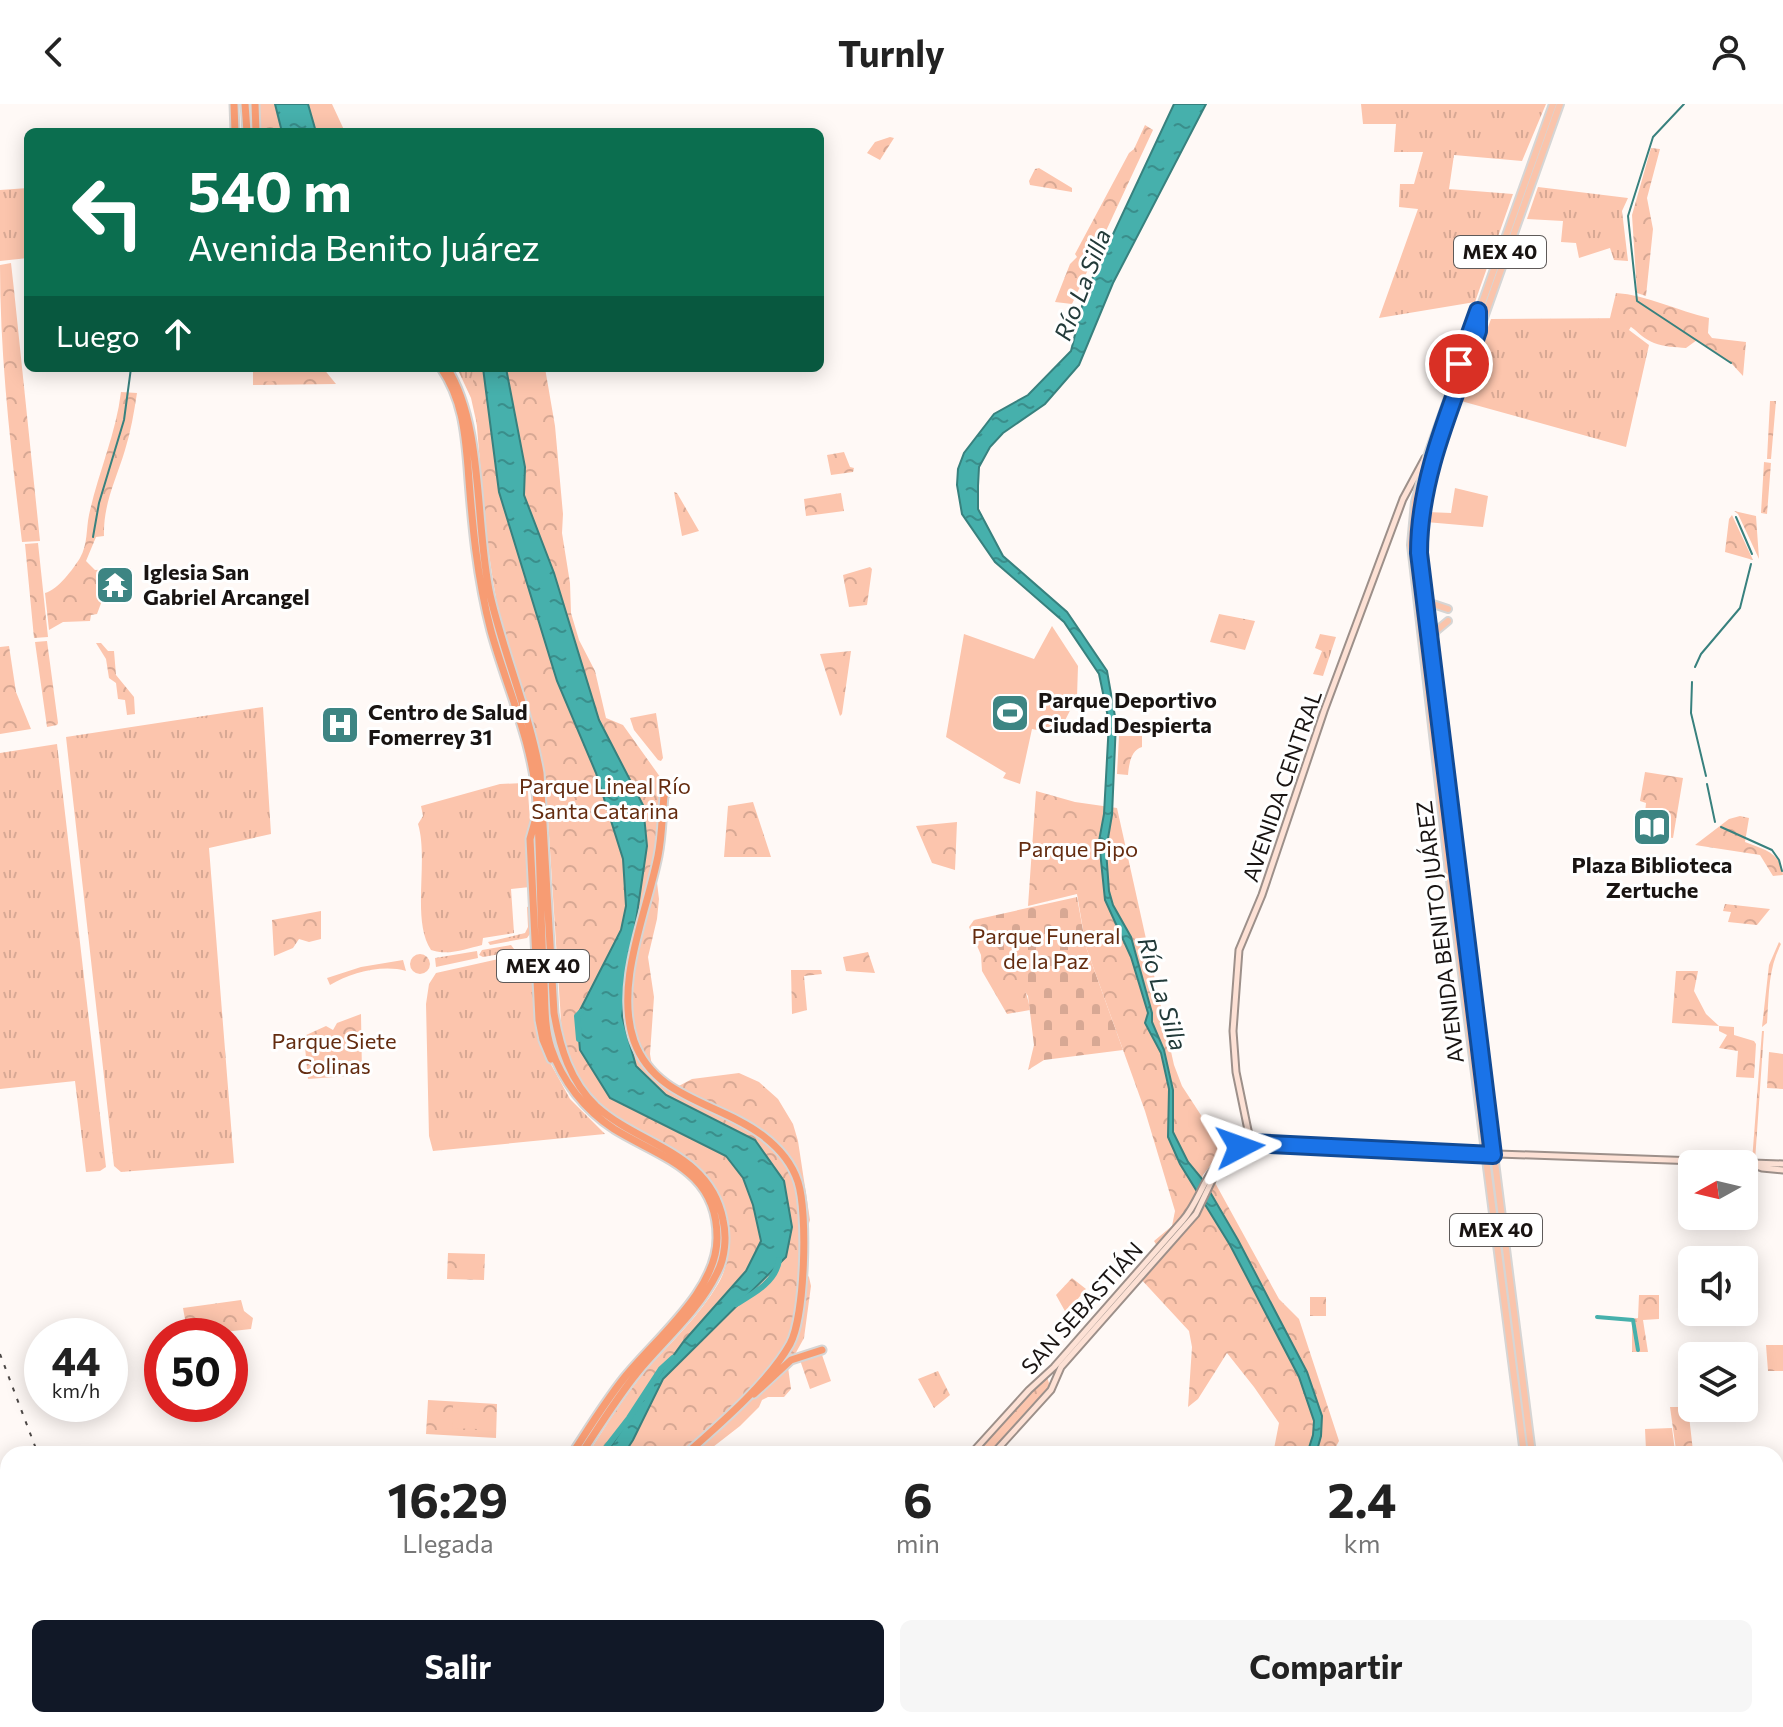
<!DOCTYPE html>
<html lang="es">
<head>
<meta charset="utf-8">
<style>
  :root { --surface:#fff; --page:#f6f6f6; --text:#222; --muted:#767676; --accent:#111827 }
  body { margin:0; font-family:Commissioner,sans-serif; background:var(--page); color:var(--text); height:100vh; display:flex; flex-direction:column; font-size:30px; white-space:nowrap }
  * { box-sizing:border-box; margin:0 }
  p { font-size:26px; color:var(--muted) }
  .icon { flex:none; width:44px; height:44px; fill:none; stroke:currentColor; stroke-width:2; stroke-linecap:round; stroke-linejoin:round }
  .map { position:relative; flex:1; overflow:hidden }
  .side { position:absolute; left:0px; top:1342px; width:1784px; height:282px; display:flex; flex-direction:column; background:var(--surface); border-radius:24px 24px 0 0; box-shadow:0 4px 20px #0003 }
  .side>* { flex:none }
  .banner { position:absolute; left:24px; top:24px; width:800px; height:244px; border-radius:12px; box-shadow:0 4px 20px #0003; background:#0b6e4f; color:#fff; overflow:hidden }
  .needle { width:52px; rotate:262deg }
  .controls { position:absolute; left:1678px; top:1046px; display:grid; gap:16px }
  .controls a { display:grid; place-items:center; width:80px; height:80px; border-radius:12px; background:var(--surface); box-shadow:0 4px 20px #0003; font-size:40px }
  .speed { position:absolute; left:24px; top:1214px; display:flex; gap:16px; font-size:40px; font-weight:700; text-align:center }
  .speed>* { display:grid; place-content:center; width:104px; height:104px; border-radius:50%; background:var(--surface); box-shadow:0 4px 20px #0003; line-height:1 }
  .speed small { font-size:20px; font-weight:400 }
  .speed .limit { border:12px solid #d22; background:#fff; color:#111 }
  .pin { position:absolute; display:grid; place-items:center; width:68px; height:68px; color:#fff; margin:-34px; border:4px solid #fff; border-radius:50%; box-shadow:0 2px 8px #0007 }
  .me { position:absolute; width:88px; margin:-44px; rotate:86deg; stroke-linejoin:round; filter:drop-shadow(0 0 6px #0008) }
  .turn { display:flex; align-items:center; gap:28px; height:168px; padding:0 32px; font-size:36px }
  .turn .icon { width:104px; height:104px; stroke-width:2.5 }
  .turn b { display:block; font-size:56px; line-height:68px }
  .then { display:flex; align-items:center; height:76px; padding:0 32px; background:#0003; gap:16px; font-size:30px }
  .eta { display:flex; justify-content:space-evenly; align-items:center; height:136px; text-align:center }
  .eta b { font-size:48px; font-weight:700; line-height:56px }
  .action { display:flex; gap:16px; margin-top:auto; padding:16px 32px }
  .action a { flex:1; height:92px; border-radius:12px; background:var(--accent); color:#fff; font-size:32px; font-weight:700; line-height:92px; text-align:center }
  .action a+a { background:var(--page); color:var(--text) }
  header { display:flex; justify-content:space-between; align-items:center; height:104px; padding:0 32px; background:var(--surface); font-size:36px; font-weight:700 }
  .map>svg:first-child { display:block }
  .grass { fill:url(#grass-tufts) }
  .cemetery { fill:url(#cemetery-stones) }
  .park { fill:url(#park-crowns) }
  .pitch { fill:#fcc5ad }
  .water { fill:url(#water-ripples); stroke:#38817e; stroke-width:2 }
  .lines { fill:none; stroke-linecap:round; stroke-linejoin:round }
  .stream { stroke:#38817e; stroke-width:2 }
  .canal { stroke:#46b0ac; stroke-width:4 }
  .river { stroke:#46b0ac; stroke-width:6 }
  .secondary-casing { stroke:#9d908a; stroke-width:9 }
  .primary-casing { stroke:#d6d5d4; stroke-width:10 }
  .highway-casing { stroke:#d6d5d4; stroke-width:11 }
  .secondary { stroke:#fde1d5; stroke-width:5 }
  .primary { stroke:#fac4ab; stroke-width:6 }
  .highway { stroke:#f79c73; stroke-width:7 }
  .rail { stroke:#4d4846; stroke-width:2; stroke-dasharray:4 8; stroke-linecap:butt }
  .route-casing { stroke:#114b97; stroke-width:20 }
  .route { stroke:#1a73e8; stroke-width:14 }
  .labels { text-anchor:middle; stroke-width:6; stroke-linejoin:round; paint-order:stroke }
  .shield { fill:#fff; stroke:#5e5a59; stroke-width:2 }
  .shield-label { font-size:20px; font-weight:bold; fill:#191412 }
  .poi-label { font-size:22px; font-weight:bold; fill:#191412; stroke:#fff; text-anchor:start }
  .park-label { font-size:22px; fill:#642c10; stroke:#fff }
  .street-label { font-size:22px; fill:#191412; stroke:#fff }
  .water-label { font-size:24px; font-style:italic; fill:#223a39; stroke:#fff }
</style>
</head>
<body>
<header><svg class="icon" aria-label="back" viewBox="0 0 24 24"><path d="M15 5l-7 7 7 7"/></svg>Turnly<svg class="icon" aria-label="person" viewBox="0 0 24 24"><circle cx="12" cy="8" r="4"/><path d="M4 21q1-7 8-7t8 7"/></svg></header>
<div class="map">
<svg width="1783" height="1623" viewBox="0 0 1783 1623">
  <defs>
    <pattern id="grass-tufts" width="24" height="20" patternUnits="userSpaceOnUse" patternTransform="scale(2)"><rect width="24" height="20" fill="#fcc5ad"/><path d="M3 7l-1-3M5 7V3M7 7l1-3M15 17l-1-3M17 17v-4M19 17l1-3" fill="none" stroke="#d7a894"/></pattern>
    <pattern id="cemetery-stones" width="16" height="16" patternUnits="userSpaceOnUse" patternTransform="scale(2)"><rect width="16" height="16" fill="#fcc5ad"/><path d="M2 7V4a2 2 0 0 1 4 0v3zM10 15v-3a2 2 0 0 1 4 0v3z" fill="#d7a894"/></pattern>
    <pattern id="park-crowns" width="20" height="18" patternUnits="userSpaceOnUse" patternTransform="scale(2)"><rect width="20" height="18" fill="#fcc5ad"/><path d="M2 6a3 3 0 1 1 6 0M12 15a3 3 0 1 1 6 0" fill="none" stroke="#d7a894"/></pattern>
    <pattern id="water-ripples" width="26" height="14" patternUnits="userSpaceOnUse" patternTransform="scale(2)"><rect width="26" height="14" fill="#46b0ac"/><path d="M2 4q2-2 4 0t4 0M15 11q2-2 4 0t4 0" fill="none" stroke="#3a8e8b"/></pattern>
  </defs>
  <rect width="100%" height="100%" fill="#fff9f6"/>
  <!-- grass -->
  <path class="grass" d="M308,0H332L345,28H317Z
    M1361,0H1546L1522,57L1454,51L1449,85L1513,90L1475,198L1379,214L1418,105L1399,103L1400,80H1414L1423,48H1394L1396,20H1363Z
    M1538,83L1628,94L1622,107L1628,157L1614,156L1610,144L1579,154L1576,139L1561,138L1563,117L1527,115Z
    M28,84V154L0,157V86Z
    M1636,214L1629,226L1649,241L1626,343L1461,297L1491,215Z
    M457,264H479L477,321L471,294Z
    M1320,530L1336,533L1323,572L1313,570L1322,547L1315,544Z
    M263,603L271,730L209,744L234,1059L121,1068L114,1062L66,633Z
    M57,640L106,1063L100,1067L86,1068L75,977L0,985V649Z
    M527,674L533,759L530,783L511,785L514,829L483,834L482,841C466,845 448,852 431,846C411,816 429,756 418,720L423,712L421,702L500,680L524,679V675Z
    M530,802L532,827L527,834L490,841L488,838L525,829L528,823L527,803Z
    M511,841L514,845L512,848L483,853L479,851L482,846Z
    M477,847L478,854L436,863L435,854Z
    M513,849L536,859L547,953L570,995L605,1030L433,1047L429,1032L426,900L429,880L436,869L503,854Z
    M403,856L406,867C382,860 350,869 330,881L327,874L361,863Z
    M1762,927H1764L1755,1057H1752Z
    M71,1616H113L115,1623H74Z"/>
  <!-- cemetery -->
  <path class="cemetery" d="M1077,793L1086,843L1123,946L1044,956L1028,966L1034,941L1028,892L974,816Z"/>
  <!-- park -->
  <path class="park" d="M259,0H318L322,28H260Z
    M1145,21L1153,26L1072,200L1055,198L1070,160L1077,153L1075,150L1129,49L1134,45Z
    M890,33L894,34L880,56L867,49L875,38Z
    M1651,44L1660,45L1647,94L1653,125L1646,192L1637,189L1632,111Z
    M1039,64L1072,84V88L1030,81L1029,77L1035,65Z
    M11,159L14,186L40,437L22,438C11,346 0,254 0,161Z
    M1616,189C1647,191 1678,207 1709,214L1708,229L1712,234L1746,238L1743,272L1731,259L1697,236L1686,244C1675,243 1664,243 1654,239C1633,230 1637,218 1609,218Z
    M253,264H323L336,280L253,281Z
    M472,264H545L555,322L563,410L562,429L570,479L571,509L579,536L595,567L606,614L623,621L663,677L664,690L656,770L659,795L657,815L648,853L654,893L650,950L653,968L675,984L692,975L739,969L759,978L778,995L793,1020L798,1037L810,1116L799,1151V1162L809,1173L811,1182L804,1234L788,1263L791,1285L784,1293H768L762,1296L759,1303L740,1322L704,1350H588C606,1321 625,1291 647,1265C671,1238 700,1211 718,1180C728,1163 731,1141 728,1121C718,1048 652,1045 605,1004C582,984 571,961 562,932L545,669L532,617L500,517L493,477L486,430Z
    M121,288L137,289C134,308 131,327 125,346C116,376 103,400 104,432L96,433L86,457L95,466L131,464V473L105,477L106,486L132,485V493L103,494L97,510L91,511L90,517L63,518L49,526L45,489C58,486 73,465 80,454C88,440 86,425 89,411C98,369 116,330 121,288Z
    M1770,297H1776L1771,355H1767Z
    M844,348L850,363L854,364L853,368L831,371L827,351Z
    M1764,358L1771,359L1767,410L1761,409Z
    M674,388L677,389L699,427L682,432Z
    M841,389L844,407L806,412L804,395Z
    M1734,407L1756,412L1759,455L1738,410Z
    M1732,411L1753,456L1725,448L1729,415Z
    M38,439L48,533L34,534L25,440Z
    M870,463L872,465L867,501L849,503L843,471Z
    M1219,510L1255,517L1245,546L1210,538Z
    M47,537L58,619L57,621L47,623L35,538Z
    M96,539H101L108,547H114L116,571L134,593L135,610L127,611L125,596L118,595L116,579L109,574L106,555Z
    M9,542L16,588L31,625L0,630V543Z
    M851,547L842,610L840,612L820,550Z
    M656,609L663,654L661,657L658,656L634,626L630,614Z
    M1119,632H1142V643C1131,646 1129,660 1128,671L1117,670Z
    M1645,668L1683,674L1673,734L1643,730L1646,699L1640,697Z
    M1036,687L1075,698L1117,704L1174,961L1182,982L1223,1045L1203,1071L1197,1088L1213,1075L1279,1195L1299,1215L1339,1337L1332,1350H1273L1279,1319L1254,1283L1227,1249L1198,1295L1188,1303L1192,1243L1189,1227L1139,1173L1157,1142L1154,1137L1172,1122L1175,1107L1145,1007L1086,843L1077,790L1028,802Z
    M753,698L771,753H724L728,702Z
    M1740,712L1749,714L1745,738C1763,745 1782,749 1783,771L1773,772L1760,751L1695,741L1729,715Z
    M957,718L955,766L932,759L916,722Z
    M1725,800L1770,805L1757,821L1728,818L1731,808L1723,807Z
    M321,807V835L309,838L299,835L293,844L274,852L272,816Z
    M974,816C996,842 1026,872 1030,906L1007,910L982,867L981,851L969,823Z
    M1779,838L1781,840C1768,865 1769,891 1767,919L1762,923L1769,861Z
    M868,848L875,869L846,867L843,853Z
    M410 860a10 10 0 1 1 20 0a10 10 0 1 1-20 0Z
    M791,866H821L822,870L804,872L807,906L792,910Z
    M1676,867H1698L1694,887L1706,910L1719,922L1734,923V931L1754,937L1756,940L1754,974L1736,973L1738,947L1719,944L1727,931L1719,927V922L1672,919Z
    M361,910L362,971L308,975L304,932L326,922L333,926L337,919Z
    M1769,948L1783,950V985L1767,984Z
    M448,1149L485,1150L484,1176L447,1175Z
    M1072,1174L1086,1185L1066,1209L1056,1191Z
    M1639,1191H1659V1215L1643,1216L1648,1248H1632V1215L1638,1214Z
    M1310,1193H1326V1212H1310Z
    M241,1196L244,1207L253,1214L251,1225L188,1232L183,1204Z
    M1766,1241H1783V1267H1768Z
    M821,1248L831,1277L810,1285L800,1256Z
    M938,1267L950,1291L934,1304L918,1275Z
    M1046,1269L1051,1286L993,1350H971Z
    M428,1296L497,1300L496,1334L426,1330Z
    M1670,1303H1688L1693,1347L1676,1346Z
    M333,1616H370L356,1623H319Z
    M1240,1616H1300L1304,1623H1242Z"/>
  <!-- pitch -->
  <path class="pitch" d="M255,264H279V277L255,278Z
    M1455,384L1488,392L1483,423L1426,418L1427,408L1451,409Z
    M1052,522L1078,562L1077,593L1058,630L1032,625L1020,680L1003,674L1006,669L946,633L964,530L1034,555Z
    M453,1302L480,1303L479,1325L452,1324Z
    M1672,1324L1675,1347L1646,1346L1645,1325Z"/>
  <!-- water -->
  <path class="water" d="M275,0H308L316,28H282Z
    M1174,0H1206L1113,179L1079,261L1045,300L1003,329L990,343L979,363L978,382V405L1003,452L1067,508L1107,567L1116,618L1112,711L1106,746L1109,787L1113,801L1131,833L1152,909V918L1164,946L1173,986V1028L1188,1058L1203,1076L1238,1136L1307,1268L1322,1312L1321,1332L1316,1350H1307L1313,1331L1314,1317L1299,1273L1230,1141L1180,1060L1168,1033L1169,985L1161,949L1145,919L1148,909L1131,853L1105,796L1099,737L1104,710L1109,618L1099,570L1064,518L995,458L962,410L957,381L958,365L964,349L994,310L1028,291L1071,247L1085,190Z
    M483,264H506L525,363L524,391L554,469L599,616L643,701L647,742L622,912L636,962L666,991L755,1036L784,1077L792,1123L786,1153L663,1275L633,1336L624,1350H606L639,1299L684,1237L746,1167L761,1137L753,1101L743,1074L726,1052L610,994L580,946L577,912L621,826L626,802L623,755L596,669L557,577L499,388Z
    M607,1616H659L665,1623H612Z"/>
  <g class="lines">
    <!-- stream -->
    <path class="stream" d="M1684,0L1653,33L1628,112L1637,197L1731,259
      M1736,413L1752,450
      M93,433L99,399L124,316L131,264
      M1695,563L1701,550L1740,504L1751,460
      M1692,578L1691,609L1706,672
      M1707,680L1715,718
      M1721,723L1772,746L1779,756L1782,767"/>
    <!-- canal -->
    <path class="canal" d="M1597,1213L1633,1216L1638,1246"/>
    <!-- river -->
    <path class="river" d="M579,935L577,912L581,908
      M736,1200C753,1190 776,1178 779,1156
      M601,1350L629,1314L661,1265L673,1254"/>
    <defs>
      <path id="secondary" d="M1748,1059L1762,1064L1783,1066
        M971,1350L1029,1286L1054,1263L1183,1116C1196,1101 1201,1083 1212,1067C1222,1052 1236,1043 1249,1031L1236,968L1233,927L1239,846L1262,791L1324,607L1403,395L1425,354
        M993,1350L1051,1286L1061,1263L1196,1110L1218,1064L1244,1041L1783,1060
        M1776,1414H1783
        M314,1623L328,1616
        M361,1623L374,1616"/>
      <path id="primary" d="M1423,493L1430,499L1448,505
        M1431,539L1436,527L1448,517
        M1524,1350L1449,768L1411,441L1415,398L1428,350L1553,0
        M1532,1350L1420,466L1421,411L1432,360L1560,0
        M0,1491L8,1506
        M0,1512L8,1525
        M59,1616L62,1623
        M67,1616L70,1623
        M1554,1623L1555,1616
        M1562,1623V1616"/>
      <path id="highway" d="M234,0L235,28
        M245,0L247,28
        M255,0L256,28
        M441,264C462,295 465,327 468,363C472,419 477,474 491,527C507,585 533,638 537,699C541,758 540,818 544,877C545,899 544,923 551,944C562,977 585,1006 614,1025C661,1054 717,1066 717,1133C718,1186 655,1235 624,1274C605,1298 589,1324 572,1350
        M447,264C484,322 475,422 490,491C504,551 529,608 540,669L554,909C560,944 570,977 596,1002C640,1042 710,1048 723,1116C727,1133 725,1154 717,1169C698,1208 663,1237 637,1269C616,1295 599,1323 581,1350
        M668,687L664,692C662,712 662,732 658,752C647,808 614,880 634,937C655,995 718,998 762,1031C778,1043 792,1059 798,1078C808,1109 805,1212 790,1240C769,1278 719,1321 686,1350
        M536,714L530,735L539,916L543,936L551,955
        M754,1290L791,1256L822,1246
        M594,1616L598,1623
        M602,1616L607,1623
        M676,1616L682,1623
        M690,1616L692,1623"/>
    </defs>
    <!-- secondary casing -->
    <use href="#secondary" class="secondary-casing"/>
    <!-- primary casing -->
    <use href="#primary" class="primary-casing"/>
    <!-- highway casing -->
    <use href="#highway" class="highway-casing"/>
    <!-- secondary -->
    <use href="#secondary" class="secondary"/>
    <!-- primary -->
    <use href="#primary" class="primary"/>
    <!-- highway -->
    <use href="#highway" class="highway"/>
    <!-- rail -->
    <path class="rail" d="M0,1250L38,1350
      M117,1616L119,1623"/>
  </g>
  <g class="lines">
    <defs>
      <path id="route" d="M1240,1043L1251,1039L1493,1051L1419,449C1419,371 1453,300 1478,227V207L1459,260"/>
    </defs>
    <!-- route casing -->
    <use href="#route" class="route-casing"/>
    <!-- route -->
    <use href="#route" class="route"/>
  </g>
  <!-- icons -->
  <defs>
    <symbol id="temple-square" viewBox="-11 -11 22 22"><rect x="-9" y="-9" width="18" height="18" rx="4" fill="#3d8583" stroke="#fff"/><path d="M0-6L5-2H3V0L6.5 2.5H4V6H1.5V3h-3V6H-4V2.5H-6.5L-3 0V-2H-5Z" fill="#fff"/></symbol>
    <symbol id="stadium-square" viewBox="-11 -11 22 22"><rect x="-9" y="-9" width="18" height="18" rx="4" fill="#3d8583" stroke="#fff"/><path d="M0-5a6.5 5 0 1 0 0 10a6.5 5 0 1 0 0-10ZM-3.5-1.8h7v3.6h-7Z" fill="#fff"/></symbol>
    <symbol id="hospital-square" viewBox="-11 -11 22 22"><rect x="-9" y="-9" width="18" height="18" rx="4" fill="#3d8583" stroke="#fff"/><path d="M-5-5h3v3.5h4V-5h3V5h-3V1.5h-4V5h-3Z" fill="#fff"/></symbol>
    <symbol id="library-square" viewBox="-11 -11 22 22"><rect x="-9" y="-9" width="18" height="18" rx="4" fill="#3d8583" stroke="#fff"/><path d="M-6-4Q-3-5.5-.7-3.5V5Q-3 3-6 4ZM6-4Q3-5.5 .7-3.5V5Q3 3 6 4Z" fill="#fff"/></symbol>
  </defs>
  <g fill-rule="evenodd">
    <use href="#temple-square" x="93" y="459" width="44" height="44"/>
    <use href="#stadium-square" x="988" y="587" width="44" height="44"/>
    <use href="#hospital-square" x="318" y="599" width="44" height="44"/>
    <use href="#library-square" x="1630" y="701" width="44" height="44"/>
  </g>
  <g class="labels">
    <!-- shield labels -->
    <g class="shield">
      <rect x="1454" y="132" width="92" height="32" rx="6"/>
      <rect x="497" y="846" width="92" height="32" rx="6"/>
      <rect x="1450" y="1110" width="92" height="32" rx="6"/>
    </g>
    <g class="shield-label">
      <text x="1500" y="155">MEX 40</text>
      <text x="543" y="869">MEX 40</text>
      <text x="1496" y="1133">MEX 40</text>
    </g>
    <!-- poi labels -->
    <g class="poi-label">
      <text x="143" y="476">Iglesia San<tspan x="143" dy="25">Gabriel Arcangel</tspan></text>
      <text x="1038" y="604">Parque Deportivo<tspan x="1038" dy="25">Ciudad Despierta</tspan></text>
      <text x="368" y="616">Centro de Salud<tspan x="368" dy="25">Fomerrey 31</tspan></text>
      <text x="1652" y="769" text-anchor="middle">Plaza Biblioteca<tspan x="1652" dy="25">Zertuche</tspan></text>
    </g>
    <!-- park labels -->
    <g class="park-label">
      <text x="605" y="690">Parque Lineal Río<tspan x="605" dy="25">Santa Catarina</tspan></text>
      <text x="1078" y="753">Parque Pipo</text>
      <text x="1046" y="840">Parque Funeral<tspan x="1046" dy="25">de la Paz</tspan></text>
      <text x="334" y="945">Parque Siete<tspan x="334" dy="25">Colinas</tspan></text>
    </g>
    <!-- street labels -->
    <g class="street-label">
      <text transform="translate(1282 682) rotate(-71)" y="8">AVENIDA CENTRAL</text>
      <text transform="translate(1440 828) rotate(-97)" y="8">AVENIDA BENITO JUÁREZ</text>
      <text transform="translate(1082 1204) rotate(-48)" y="8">SAN SEBASTIÁN</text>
    </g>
    <!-- water labels -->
    <g class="water-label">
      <text transform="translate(1083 181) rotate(-69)" y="8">Río La Silla</text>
      <text transform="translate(1162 890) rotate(73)" y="8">Río La Silla</text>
    </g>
  </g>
</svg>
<div class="controls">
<a><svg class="needle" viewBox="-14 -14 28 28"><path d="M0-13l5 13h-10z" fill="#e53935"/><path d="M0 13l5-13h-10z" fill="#767676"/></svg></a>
<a><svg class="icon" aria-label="sound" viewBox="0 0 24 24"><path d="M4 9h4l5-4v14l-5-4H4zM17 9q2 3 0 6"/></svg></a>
<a><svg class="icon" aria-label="layers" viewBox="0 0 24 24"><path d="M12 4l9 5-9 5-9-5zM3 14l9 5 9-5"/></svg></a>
</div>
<div class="speed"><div>44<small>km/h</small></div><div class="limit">50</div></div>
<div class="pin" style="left:1459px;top:260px;background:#d93025"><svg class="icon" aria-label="arrive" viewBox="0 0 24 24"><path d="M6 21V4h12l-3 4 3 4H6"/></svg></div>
<svg class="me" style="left:1240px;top:1043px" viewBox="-20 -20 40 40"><path d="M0-17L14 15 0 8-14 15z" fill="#1a73e8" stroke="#fff" stroke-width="4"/></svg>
<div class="banner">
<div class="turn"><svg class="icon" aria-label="left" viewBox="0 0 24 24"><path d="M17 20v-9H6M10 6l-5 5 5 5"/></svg><div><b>540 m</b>Avenida Benito Juárez</div></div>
<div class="then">Luego<svg class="icon" aria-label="ahead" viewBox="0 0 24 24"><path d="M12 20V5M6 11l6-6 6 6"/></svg></div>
</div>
<section class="side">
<div class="eta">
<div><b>16:29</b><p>Llegada</p></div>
<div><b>6</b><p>min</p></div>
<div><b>2.4</b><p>km</p></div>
</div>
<div class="action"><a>Salir</a><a>Compartir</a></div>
</section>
</div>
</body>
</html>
